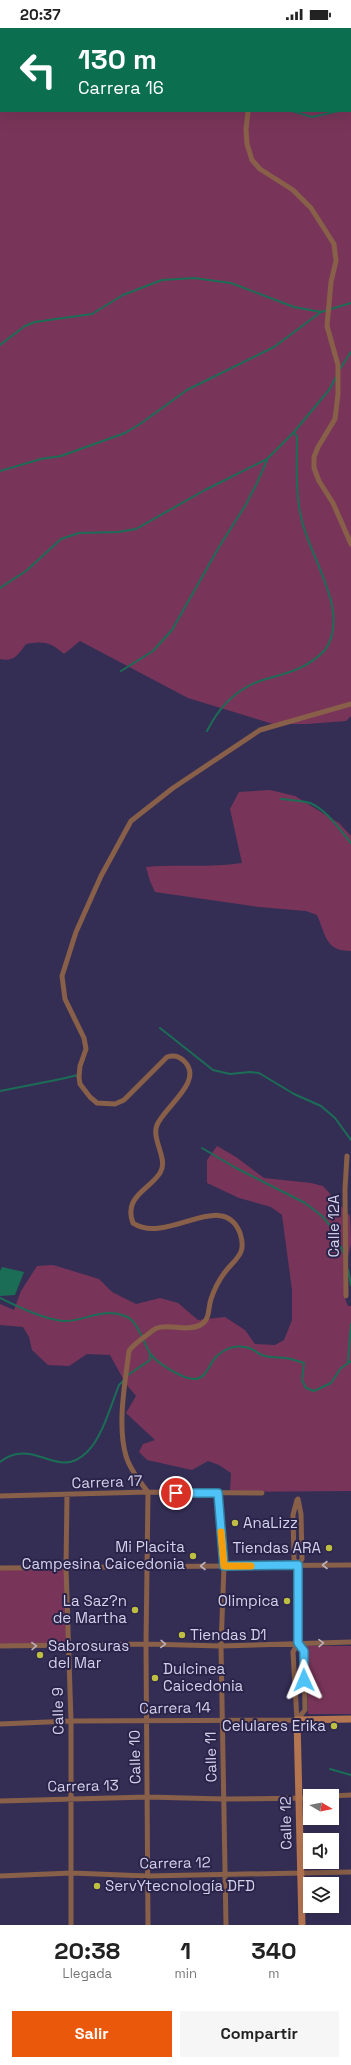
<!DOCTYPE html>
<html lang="es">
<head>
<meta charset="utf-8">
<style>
  :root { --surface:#fff; --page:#f6f6f6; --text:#222; --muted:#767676; --accent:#ea580c }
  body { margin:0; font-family:"Space Grotesk",sans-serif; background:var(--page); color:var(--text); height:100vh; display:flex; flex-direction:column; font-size:15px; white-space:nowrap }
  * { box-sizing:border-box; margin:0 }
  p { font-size:13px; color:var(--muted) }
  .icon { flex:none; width:22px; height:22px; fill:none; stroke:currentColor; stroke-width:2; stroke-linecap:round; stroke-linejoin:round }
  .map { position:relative; height:1897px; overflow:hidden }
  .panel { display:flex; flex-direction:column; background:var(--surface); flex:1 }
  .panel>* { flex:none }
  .hud { position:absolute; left:0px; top:0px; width:351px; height:84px; box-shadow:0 4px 16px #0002; background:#0b6e4f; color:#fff; overflow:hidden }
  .needle { width:26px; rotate:100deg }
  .tools { position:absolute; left:303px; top:1761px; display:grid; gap:8px }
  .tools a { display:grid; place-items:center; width:36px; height:36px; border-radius:0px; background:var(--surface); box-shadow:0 4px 16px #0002; font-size:20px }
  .pin { position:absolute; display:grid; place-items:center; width:34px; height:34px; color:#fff; margin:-17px; border:2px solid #fff; border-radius:50%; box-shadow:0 1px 4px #0007 }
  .me { position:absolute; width:44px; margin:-22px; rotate:359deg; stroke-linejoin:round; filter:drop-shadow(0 0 3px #0008) }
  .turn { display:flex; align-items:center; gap:14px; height:84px; padding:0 12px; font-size:18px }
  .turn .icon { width:52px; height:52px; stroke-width:2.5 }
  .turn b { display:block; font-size:28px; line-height:34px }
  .eta { display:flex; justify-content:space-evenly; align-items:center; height:68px; text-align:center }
  .eta b { font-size:24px; font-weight:600; line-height:28px }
  .primary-button { display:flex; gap:8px; margin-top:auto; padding:8px 12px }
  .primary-button a { flex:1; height:46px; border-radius:0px; background:var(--accent); color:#fff; font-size:16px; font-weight:600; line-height:46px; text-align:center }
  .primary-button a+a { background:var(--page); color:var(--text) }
  .status { display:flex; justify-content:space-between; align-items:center; height:28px; padding:0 20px; background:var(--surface); direction:ltr }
  .status svg { height:11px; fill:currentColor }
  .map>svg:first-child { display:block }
  .green { fill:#793559 }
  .water { fill:#1c6d56 }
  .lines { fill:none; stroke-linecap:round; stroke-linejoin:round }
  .stream { stroke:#1c6d56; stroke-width:2 }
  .street { stroke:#885f48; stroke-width:5 }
  .secondary { stroke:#b57551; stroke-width:7 }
  .oneway { stroke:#bcafb9 }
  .route-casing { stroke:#337fa1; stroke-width:10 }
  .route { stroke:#4fc3f7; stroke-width:7 }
  .slow { stroke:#f59e0b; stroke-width:7 }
  .poi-dot { fill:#bebf42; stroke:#2b244a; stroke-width:1.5 }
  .labels { text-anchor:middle; stroke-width:4; stroke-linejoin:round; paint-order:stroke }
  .street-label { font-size:15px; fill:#d3d1ea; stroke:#2b244a }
  .poi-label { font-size:15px; fill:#d3d1ea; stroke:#2b244a; text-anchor:start }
</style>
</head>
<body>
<div class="status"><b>20:37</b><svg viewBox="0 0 49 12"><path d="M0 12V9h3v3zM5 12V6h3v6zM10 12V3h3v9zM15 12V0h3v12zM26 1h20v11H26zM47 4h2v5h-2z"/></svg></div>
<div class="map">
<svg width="351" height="1897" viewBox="0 0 351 1897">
  <rect width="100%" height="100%" fill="#342e55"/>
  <!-- green -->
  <path class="green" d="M0,0L95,1H1V83H350L351,26V688L346,693L307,696H273L188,670L80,613L64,626C50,614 44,613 26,616C18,627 14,634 0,631Z
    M270,762L295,768L339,795L351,808V923C325,923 326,907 317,887L306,883L259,879L155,864L150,853L146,839C178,836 210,840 242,835L230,781L239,764Z
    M217,1118L236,1129L264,1150L311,1155L323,1158L350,1188L351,1215L345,1242L344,1268L348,1278H351V1463L230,1464L231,1445L219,1437L208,1433L192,1442L147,1432L139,1424L143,1416L155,1412L126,1385L136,1368L126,1356L110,1327L87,1326L69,1338L48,1337L32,1322L29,1309L23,1299L0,1297V1276L14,1282L21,1263L37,1238L53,1237L99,1251L112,1264L136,1276L160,1270L178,1275L198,1292L225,1289L245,1302L255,1316L275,1317L284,1312L292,1292V1262L282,1187L271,1179L239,1170L207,1155V1132Z
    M66,1539L68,1617L0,1618V1540Z
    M307,1618H351V1686H308Z"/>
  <!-- water -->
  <path class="water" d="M2,1239L24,1244L15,1267L0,1268V1243Z"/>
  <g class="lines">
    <!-- stream -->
    <path class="stream" d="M0,69L1,68
      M350,76L351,75
      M292,83L312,89L339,83
      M0,317L25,298L35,294L92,286L123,267L162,252L194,250L231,255L294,279L321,284
      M340,341L351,324
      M0,443L41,431L61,428L125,405L140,396L187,362L274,319L321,284L351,275
      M0,560L26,543L61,511L79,505L118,504L136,501L205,462L267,431L294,404L329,362L336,349
      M121,643L153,623L172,602L219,519L245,478L257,455L267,432
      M207,703C219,679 237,660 263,652C287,645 307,641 325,622C351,585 311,532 302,493C295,466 297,437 297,409L294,404
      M281,771C290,772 301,772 310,775C327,782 339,801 351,815
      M160,1000L213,1042L230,1046L250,1044L259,1045L294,1066L321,1078L335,1090L351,1112
      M0,1063L61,1051L78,1047
      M202,1120L236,1140L305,1175L322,1188L333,1201L344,1226
      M348,1242L351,1257
      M0,1270C16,1278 45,1292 63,1293C84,1294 102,1279 125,1288C138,1292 143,1315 150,1325C156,1335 184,1352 196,1351C207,1349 209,1336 216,1329C225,1320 237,1316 249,1320C255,1322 259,1327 265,1328C272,1330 280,1329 286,1330C292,1331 298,1333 304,1335L302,1352L306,1360L314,1363L331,1355L341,1340L351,1333
      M348,1334L351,1296
      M128,1347L150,1332V1326
      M0,1434C4,1431 11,1427 17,1426C42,1421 62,1449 87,1424C102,1410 111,1377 119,1357L124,1352
      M330,1741L351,1747"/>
    <!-- street -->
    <path class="street" d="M205,0L206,1
      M248,83L246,102L247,116L252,132L260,141L293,162L311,180L334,216L336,233L331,254L327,298L338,337V366L335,391L318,419L314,429V440L319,453L333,475L351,516
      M346,1268L345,1161L347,1128
      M218,1465L224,1538L221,1618L226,1897
      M67,1467L66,1539L71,1693V1897
      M0,1468L148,1464L262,1465
      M297,1472L293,1487L294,1531L298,1537
      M0,1540L351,1537
      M0,1618L146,1616L221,1618L351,1614
      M297,1692L293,1624L298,1615V1537L302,1531L301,1486L298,1471
      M297,1692L305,1682L304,1623L298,1615
      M0,1696L71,1693L297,1692
      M332,1768L351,1767
      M0,1773L148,1769L224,1771L310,1770
      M0,1848L72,1845L147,1848L351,1844
      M148,1897L146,1616L148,1464C139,1453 130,1441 126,1428C117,1397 125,1355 129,1323C133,1317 138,1314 144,1309C148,1307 152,1302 157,1300C170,1295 187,1305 202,1296C210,1291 208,1280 211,1271C214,1262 219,1252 225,1244C236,1230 247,1226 240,1205C223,1160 166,1218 133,1195C123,1169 149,1162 160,1145C169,1131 151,1112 157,1097C164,1079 205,1053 184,1033C179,1028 173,1027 167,1029L124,1072L115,1076L97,1075L90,1069L80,1056L79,1049L80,1038L86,1021L84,1010L65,971L62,948L76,904L101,848L131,793L173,760L260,702L351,676"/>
    <!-- secondary -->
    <path class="secondary" d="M302,1897L297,1692L351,1691"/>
  </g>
  <!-- one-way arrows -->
  <defs><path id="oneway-chevron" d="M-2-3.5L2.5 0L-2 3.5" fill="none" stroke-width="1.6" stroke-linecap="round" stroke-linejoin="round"/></defs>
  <g class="oneway">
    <use href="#oneway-chevron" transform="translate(325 1537) rotate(180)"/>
    <use href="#oneway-chevron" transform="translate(203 1538) rotate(-180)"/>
    <use href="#oneway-chevron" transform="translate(321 1615) rotate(-1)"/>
    <use href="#oneway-chevron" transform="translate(163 1616) rotate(2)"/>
    <use href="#oneway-chevron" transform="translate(34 1618) rotate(-1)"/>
  </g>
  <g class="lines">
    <defs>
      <path id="route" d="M176,1465H218L224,1538L298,1537V1615L304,1623V1652"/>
    </defs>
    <!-- route casing -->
    <use href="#route" class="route-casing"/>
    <!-- route -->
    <use href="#route" class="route"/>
    <!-- slow -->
    <path class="slow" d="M221,1504L224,1538H251"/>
  </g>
  <!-- markers -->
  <g class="poi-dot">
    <circle cx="235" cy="1495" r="4"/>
    <circle cx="329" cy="1520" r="4"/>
    <circle cx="193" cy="1528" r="4"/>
    <circle cx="287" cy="1573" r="4"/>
    <circle cx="135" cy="1582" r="4"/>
    <circle cx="182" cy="1607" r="4"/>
    <circle cx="40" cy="1627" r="4"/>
    <circle cx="155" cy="1650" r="4"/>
    <circle cx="334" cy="1698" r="4"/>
    <circle cx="97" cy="1858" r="4"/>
  </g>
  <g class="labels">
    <!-- street labels -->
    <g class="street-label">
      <text transform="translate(334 1198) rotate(-90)" y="5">Calle 12A</text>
      <text transform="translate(107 1454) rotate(-2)" y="5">Carrera 17</text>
      <text transform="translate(175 1680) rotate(-1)" y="5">Carrera 14</text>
      <text transform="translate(58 1683) rotate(-91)" y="5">Calle 9</text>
      <text transform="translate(135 1729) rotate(-91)" y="5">Calle 10</text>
      <text transform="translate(211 1729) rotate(-91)" y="5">Calle 11</text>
      <text transform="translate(83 1758) rotate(-1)" y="5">Carrera 13</text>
      <text transform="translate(286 1795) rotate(-91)" y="5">Calle 12</text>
      <text transform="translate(175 1835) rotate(-1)" y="5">Carrera 12</text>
    </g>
    <!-- poi labels -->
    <g class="poi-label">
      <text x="243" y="1500">AnaLizz</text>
      <text x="185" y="1524" text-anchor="end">Mi Placita<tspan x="185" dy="17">Campesina Caicedonia</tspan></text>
      <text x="321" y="1525" text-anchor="end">Tiendas ARA</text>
      <text x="127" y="1578" text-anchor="end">La Saz?n<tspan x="127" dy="17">de Martha</tspan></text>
      <text x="279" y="1578" text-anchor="end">Olimpica</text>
      <text x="190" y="1612">Tiendas D1</text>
      <text x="48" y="1623">Sabrosuras<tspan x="48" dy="17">del Mar</tspan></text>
      <text x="163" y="1646">Dulcinea<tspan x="163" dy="17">Caicedonia</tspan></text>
      <text x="326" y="1703" text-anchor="end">Celulares Erika</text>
      <text x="105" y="1863">ServYtecnología DFD</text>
    </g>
  </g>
</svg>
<div class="tools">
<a><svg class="needle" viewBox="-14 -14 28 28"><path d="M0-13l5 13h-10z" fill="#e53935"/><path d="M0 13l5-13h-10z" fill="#767676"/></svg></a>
<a><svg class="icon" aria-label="sound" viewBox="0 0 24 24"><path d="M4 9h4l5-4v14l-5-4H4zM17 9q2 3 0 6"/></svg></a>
<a><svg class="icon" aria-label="layers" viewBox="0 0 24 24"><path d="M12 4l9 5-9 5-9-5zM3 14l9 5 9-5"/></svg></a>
</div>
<div class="pin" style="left:176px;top:1465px;background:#d93025"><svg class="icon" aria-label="arrive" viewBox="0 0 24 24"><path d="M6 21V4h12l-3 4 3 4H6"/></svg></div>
<svg class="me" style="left:304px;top:1652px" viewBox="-20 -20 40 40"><path d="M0-17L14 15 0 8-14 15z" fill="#4fc3f7" stroke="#fff" stroke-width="4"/></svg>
<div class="hud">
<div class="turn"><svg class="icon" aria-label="left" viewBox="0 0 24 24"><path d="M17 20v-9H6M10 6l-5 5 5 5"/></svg><div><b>130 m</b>Carrera 16</div></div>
</div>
</div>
<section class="panel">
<div class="eta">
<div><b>20:38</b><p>Llegada</p></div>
<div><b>1</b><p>min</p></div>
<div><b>340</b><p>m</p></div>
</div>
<div class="primary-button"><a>Salir</a><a>Compartir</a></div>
</section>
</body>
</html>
